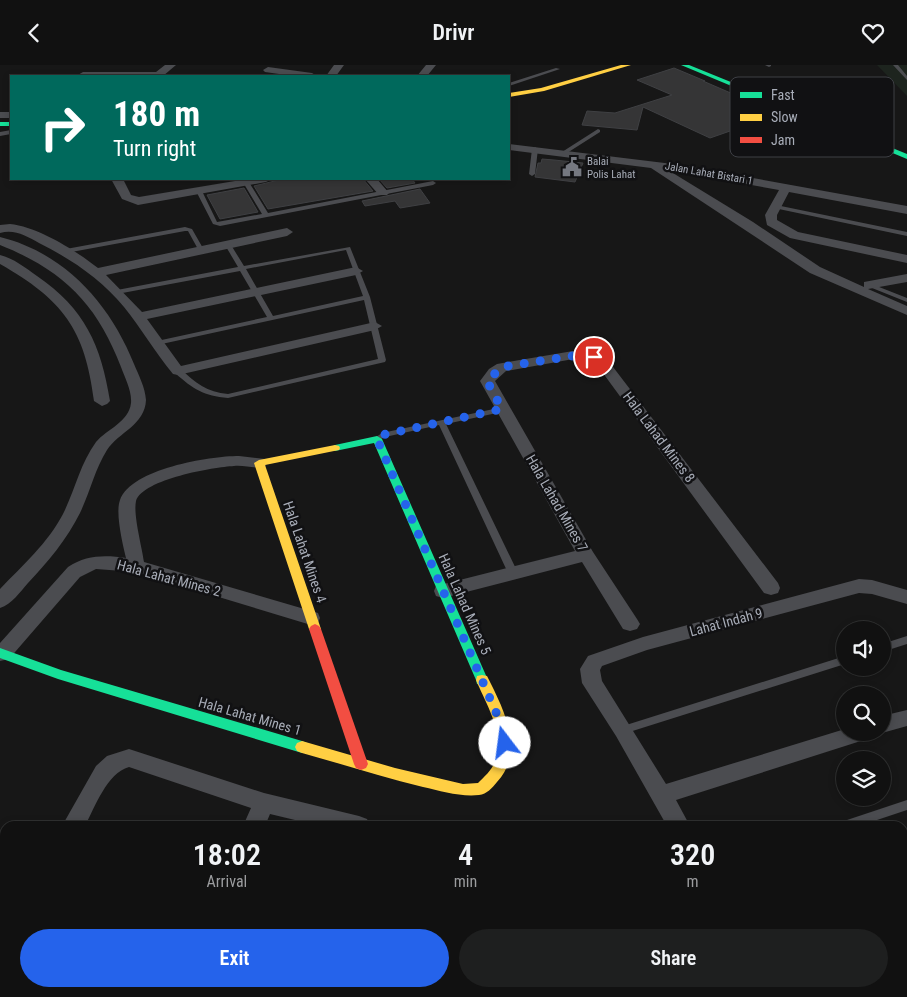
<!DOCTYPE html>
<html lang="en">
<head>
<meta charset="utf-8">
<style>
  :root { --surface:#111; --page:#1e1f1f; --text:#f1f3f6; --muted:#9c9d9f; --line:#303131; --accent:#2563eb }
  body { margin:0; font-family:"Roboto Condensed",sans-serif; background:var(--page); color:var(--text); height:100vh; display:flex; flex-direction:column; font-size:19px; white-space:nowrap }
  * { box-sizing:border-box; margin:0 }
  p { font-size:16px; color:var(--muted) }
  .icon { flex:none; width:28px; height:28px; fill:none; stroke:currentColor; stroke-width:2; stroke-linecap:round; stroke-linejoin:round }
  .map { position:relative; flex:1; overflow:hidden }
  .details { position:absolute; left:0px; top:756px; width:908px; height:176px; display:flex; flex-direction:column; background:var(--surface); border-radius:15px 15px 0 0; box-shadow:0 2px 8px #0003,0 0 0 1px var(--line) }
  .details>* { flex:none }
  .hud { position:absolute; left:10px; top:10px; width:500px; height:105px; border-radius:0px; box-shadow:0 2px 8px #0003,0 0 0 1px var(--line); background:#00695c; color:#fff; overflow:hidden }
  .controls { position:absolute; left:836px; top:556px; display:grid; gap:10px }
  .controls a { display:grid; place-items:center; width:55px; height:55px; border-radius:50%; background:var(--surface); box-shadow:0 2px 8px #0003,0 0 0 1px var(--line); font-size:25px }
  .pin { position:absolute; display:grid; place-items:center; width:42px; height:42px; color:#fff; margin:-21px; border:2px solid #fff; border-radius:50%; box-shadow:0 1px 5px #0007 }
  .me { position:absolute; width:55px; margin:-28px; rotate:345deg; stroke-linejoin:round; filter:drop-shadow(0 0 4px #0008) }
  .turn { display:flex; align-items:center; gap:18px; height:105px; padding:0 20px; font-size:22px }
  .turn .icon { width:65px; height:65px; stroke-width:2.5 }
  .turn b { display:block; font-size:35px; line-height:42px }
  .eta { display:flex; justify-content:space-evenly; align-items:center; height:85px; text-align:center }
  .eta b { font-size:30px; font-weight:600; line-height:35px }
  .primary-button { display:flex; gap:10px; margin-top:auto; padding:10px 20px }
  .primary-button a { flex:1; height:58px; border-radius:30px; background:var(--accent); color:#fff; font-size:20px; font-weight:600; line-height:58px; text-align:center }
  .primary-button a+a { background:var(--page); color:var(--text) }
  header { display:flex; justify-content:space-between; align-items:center; height:65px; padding:0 20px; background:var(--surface); font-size:22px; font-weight:600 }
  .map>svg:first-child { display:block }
  .green { fill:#1d241e }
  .building { fill:#353536; stroke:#3f4043 }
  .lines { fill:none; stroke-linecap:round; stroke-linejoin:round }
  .lane { fill:#4b4c50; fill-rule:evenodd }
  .street { fill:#4b4c50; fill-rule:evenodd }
  .fast { fill:#16e098; fill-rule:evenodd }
  .slow { fill:#ffcf43; fill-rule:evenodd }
  .jam { fill:#f24e42; fill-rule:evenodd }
  .route { stroke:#2563eb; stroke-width:9; stroke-dasharray:0 16.2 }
  .labels { text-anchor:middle; stroke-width:5; stroke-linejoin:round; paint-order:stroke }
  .far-poi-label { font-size:11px; fill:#a8adb8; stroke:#111113; text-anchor:start }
  .far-street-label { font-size:11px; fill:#a8adb8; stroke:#111113 }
  .street-label { font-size:14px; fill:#a8adb8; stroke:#111113 }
  .key { fill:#111113; stroke:#3e4045; stroke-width:1 }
  .key-label { font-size:14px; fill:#a8adb8 }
</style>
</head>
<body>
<header><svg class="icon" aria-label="back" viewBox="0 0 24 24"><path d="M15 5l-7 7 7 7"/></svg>Drivr<svg class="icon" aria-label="heart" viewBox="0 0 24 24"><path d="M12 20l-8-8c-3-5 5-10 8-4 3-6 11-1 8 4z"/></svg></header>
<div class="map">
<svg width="907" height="932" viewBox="0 0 907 932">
  <rect width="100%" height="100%" fill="#171717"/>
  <!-- green -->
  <path class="green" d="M877,0H907V31Z"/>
  <!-- building -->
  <path class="building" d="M674,3L705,16H703L779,49L710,73L643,42L637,65L582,60L587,46L615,48L672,30L637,15Z
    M542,94L554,95L583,98L575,117L535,112L538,98H541Z
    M283,114H363L373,126L268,144L254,121Z
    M379,114H412L415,118L387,123Z
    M244,123L258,147L220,154L207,130Z
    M420,124L430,138L400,143L395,136L365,141L362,136Z"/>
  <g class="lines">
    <!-- lane -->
    <path class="lane" d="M765,0H771V1L769,2Z
      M893,0H898L907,11V15Z
      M556,3L560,4L509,21V18Z
      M598,64L600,65V67L567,88L562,87Z
      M11,65V69L0,71V67Z
      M535,82L538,84L535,109L532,111L529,109L532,84Z
      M241,114H247L268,148L433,116L436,118L433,120L220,161L213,159L196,126L197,125L202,126L217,157L262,149Z
      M776,140L907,167V171L774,143L773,142Z
      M185,162L192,164L204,185L203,186H199L188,166H185L66,188L63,186L66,184Z
      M228,178L231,180L244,201L350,182L370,232L386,295L385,297L228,333C204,331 193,324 175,308V304H181C195,318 207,327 228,329L378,294L364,235L157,280H154L153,278L157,276L267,252L240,206L117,229L114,227L117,225L238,202L225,180ZM346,185L363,231L273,251L246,204Z
      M869,218L907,233V237L867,221L866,220Z
      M503,342H506L507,344L506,346L446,359L518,508L513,511L508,508L439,360L385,372L377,376L373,374L382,368Z
      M907,571V579L882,587V579Z
      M845,591V599L623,669L619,668L618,665L619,662L623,661Z
      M907,735V745L859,761H839L841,757Z"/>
    <!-- street -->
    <path class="street" d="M165,0H176L163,11L78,10L83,7H156Z
      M334,0H344L336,11H326Z
      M426,0H436L427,11H417Z
      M268,2L312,8L317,11H293L265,7L263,5Z
      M0,47H11V53H0Z
      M509,79L681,100L907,141V149L789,127L777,150V155L798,167L907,190V198L790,173L767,160L765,150L779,125L668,105L753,157L820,202L864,222V217L907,209V217L868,224L907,241V250L810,208L651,103L509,85Z
      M111,114H123L131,130L139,132L247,114H272L266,117L138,140L122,134Z
      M365,114H377L389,128L387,130H379Z
      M10,159C39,162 76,186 98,203L287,163L293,167L287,171L106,210L142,247L356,202L363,206L356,210L147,254L181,301L375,257L382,261L375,265L178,310L173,309C155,287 141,263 124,242C101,214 71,194 39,178C26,171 15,164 0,168V160Z
      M0,172C65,188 110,239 134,299C139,311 145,322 146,335C145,360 119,367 107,385C95,404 90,427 80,448C67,474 48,497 28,518C20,527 12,539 0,543V524C22,501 48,478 63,449C75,425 80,399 96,377C107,364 129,357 131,338C132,326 125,313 121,302C97,239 63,205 0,180Z
      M0,190C13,193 26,203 37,211C85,244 101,280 110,336L107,339L102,341L94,336C85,264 63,235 0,199Z
      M579,285L600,289L610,298L778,518L780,523L778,528L771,530L764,528L600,304L590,295L579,293L506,306L495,316L593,487L637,554L640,559L637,564L630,566L623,564L582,497L443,533L436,531L434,526L436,521L575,486L480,316L489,304L497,299Z
      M239,391L265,394L267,398L265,402C255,404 245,400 234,401C214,402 143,414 136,436C133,450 142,482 144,497L318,548L320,553L318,558L311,560L136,507L96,504L80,512L9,594L0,596V578L68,502C86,490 105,490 126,493C123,480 115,448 120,435C131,404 209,391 239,391Z
      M859,514L872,515L907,525V539L872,529L859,528L647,585L602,601L600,605L602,616L666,719L845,664V668H870L867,674L676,735L690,761H667L616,671L582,618L580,604L588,591L643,572Z
      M907,645V661L882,668H879H882V651Z
      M129,684L264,728L359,751L367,754L370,761H320L270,749L265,761H243L251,743L129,702C107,708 95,742 85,761H62L96,701L107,691Z
      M907,825V847L902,849V827Z
      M5,869V900L0,902V871Z
      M902,905L907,907V932H896L894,928H902Z
      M166,928H192L190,932H164Z
      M368,928H394L393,932H367Z
      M575,928H601L600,932H574Z
      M721,928H748L746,932H719Z"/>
    <!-- fast -->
    <path class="fast" d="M681,0H689L907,89V94Z
      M0,57H11V61H0Z
      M377,371L382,374L488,615L487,619L482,620L477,619L476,615L374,378L335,386L330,383L335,380Z
      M0,583L61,605L302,676L307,678L309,682L307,686L302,688L58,614L0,593Z"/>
    <!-- slow -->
    <path class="slow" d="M621,0H631L544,26L509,32V28L541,23Z
      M335,380L339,381L340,383L339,385L265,400L321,564L319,567H311L309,564L254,398L259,395Z
      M482,610L487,611C503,643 526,686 497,717C492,723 487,729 479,730C460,732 441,726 423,722C382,712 342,699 302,688L297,686L295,682L297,678L302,676L395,703L463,719L478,718C484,712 491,706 495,697C506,670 486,639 476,615L477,611Z"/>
    <!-- jam -->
    <path class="jam" d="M315,559L319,561L321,564L368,699L366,703L361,705L356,703L354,699L309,564L311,561Z"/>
  </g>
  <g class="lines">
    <!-- route -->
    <path class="route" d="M505,678V668L377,374L382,370L502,344L487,316L502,302L579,290L594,292"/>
  </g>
  <!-- icons -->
  <defs>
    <symbol id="civic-bare" viewBox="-9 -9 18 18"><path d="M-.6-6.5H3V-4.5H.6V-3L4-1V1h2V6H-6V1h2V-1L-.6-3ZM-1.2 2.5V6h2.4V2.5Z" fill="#757880" stroke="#111113" stroke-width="2.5" paint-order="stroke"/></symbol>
  </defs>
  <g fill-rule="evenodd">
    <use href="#civic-bare" x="558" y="88" width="28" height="28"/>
  </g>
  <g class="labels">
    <!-- far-poi labels -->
    <g class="far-poi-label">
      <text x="587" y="100">Balai<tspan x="587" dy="13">Polis Lahat</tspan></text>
    </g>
    <!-- far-street labels -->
    <g class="far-street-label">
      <text transform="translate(709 108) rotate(10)" y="4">Jalan Lahat Bistari 1</text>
    </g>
    <!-- street labels -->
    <g class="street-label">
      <text transform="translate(659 372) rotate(53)" y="5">Hala Lahad Mines 8</text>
      <text transform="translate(557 438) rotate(60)" y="5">Hala Lahad Mines 7</text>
      <text transform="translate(305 487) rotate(71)" y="5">Hala Lahat Mines 4</text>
      <text transform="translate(169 513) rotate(15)" y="5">Hala Lahat Mines 2</text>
      <text transform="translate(465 539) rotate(66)" y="5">Hala Lahad Mines 5</text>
      <text transform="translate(726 557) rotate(-15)" y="5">Lahat Indah 9</text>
      <text transform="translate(250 651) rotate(16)" y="5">Hala Lahat Mines 1</text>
    </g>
  </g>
  <!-- legend -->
  <rect x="730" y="12" width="164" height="80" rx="8" class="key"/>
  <rect x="740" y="27" width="22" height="6" fill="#16e098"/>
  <rect x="740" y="49" width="22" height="7" fill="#ffcf43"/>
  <rect x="740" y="72" width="22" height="6" fill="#f24e42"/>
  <g class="key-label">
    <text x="771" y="35">Fast</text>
    <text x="771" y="57">Slow</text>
    <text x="771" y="80">Jam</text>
  </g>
</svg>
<div class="controls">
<a><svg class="icon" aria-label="sound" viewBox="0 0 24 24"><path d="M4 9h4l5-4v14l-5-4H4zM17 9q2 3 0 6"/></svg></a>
<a><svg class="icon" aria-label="search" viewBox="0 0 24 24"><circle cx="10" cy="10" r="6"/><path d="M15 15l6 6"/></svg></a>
<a><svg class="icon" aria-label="layers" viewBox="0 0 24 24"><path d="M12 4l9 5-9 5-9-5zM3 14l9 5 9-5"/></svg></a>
</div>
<div class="pin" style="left:594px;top:292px;background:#d93025"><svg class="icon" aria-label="arrive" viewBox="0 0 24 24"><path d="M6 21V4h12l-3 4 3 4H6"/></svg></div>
<svg class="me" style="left:505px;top:678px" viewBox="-20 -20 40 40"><circle r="19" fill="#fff"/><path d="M0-13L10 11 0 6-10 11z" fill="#2563eb"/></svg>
<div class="hud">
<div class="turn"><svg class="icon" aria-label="right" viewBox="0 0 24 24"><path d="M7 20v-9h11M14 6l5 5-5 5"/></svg><div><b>180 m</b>Turn right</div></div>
</div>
<section class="details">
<div class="eta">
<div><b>18:02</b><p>Arrival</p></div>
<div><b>4</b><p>min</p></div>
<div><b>320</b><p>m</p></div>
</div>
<div class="primary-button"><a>Exit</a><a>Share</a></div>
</section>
</div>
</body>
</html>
